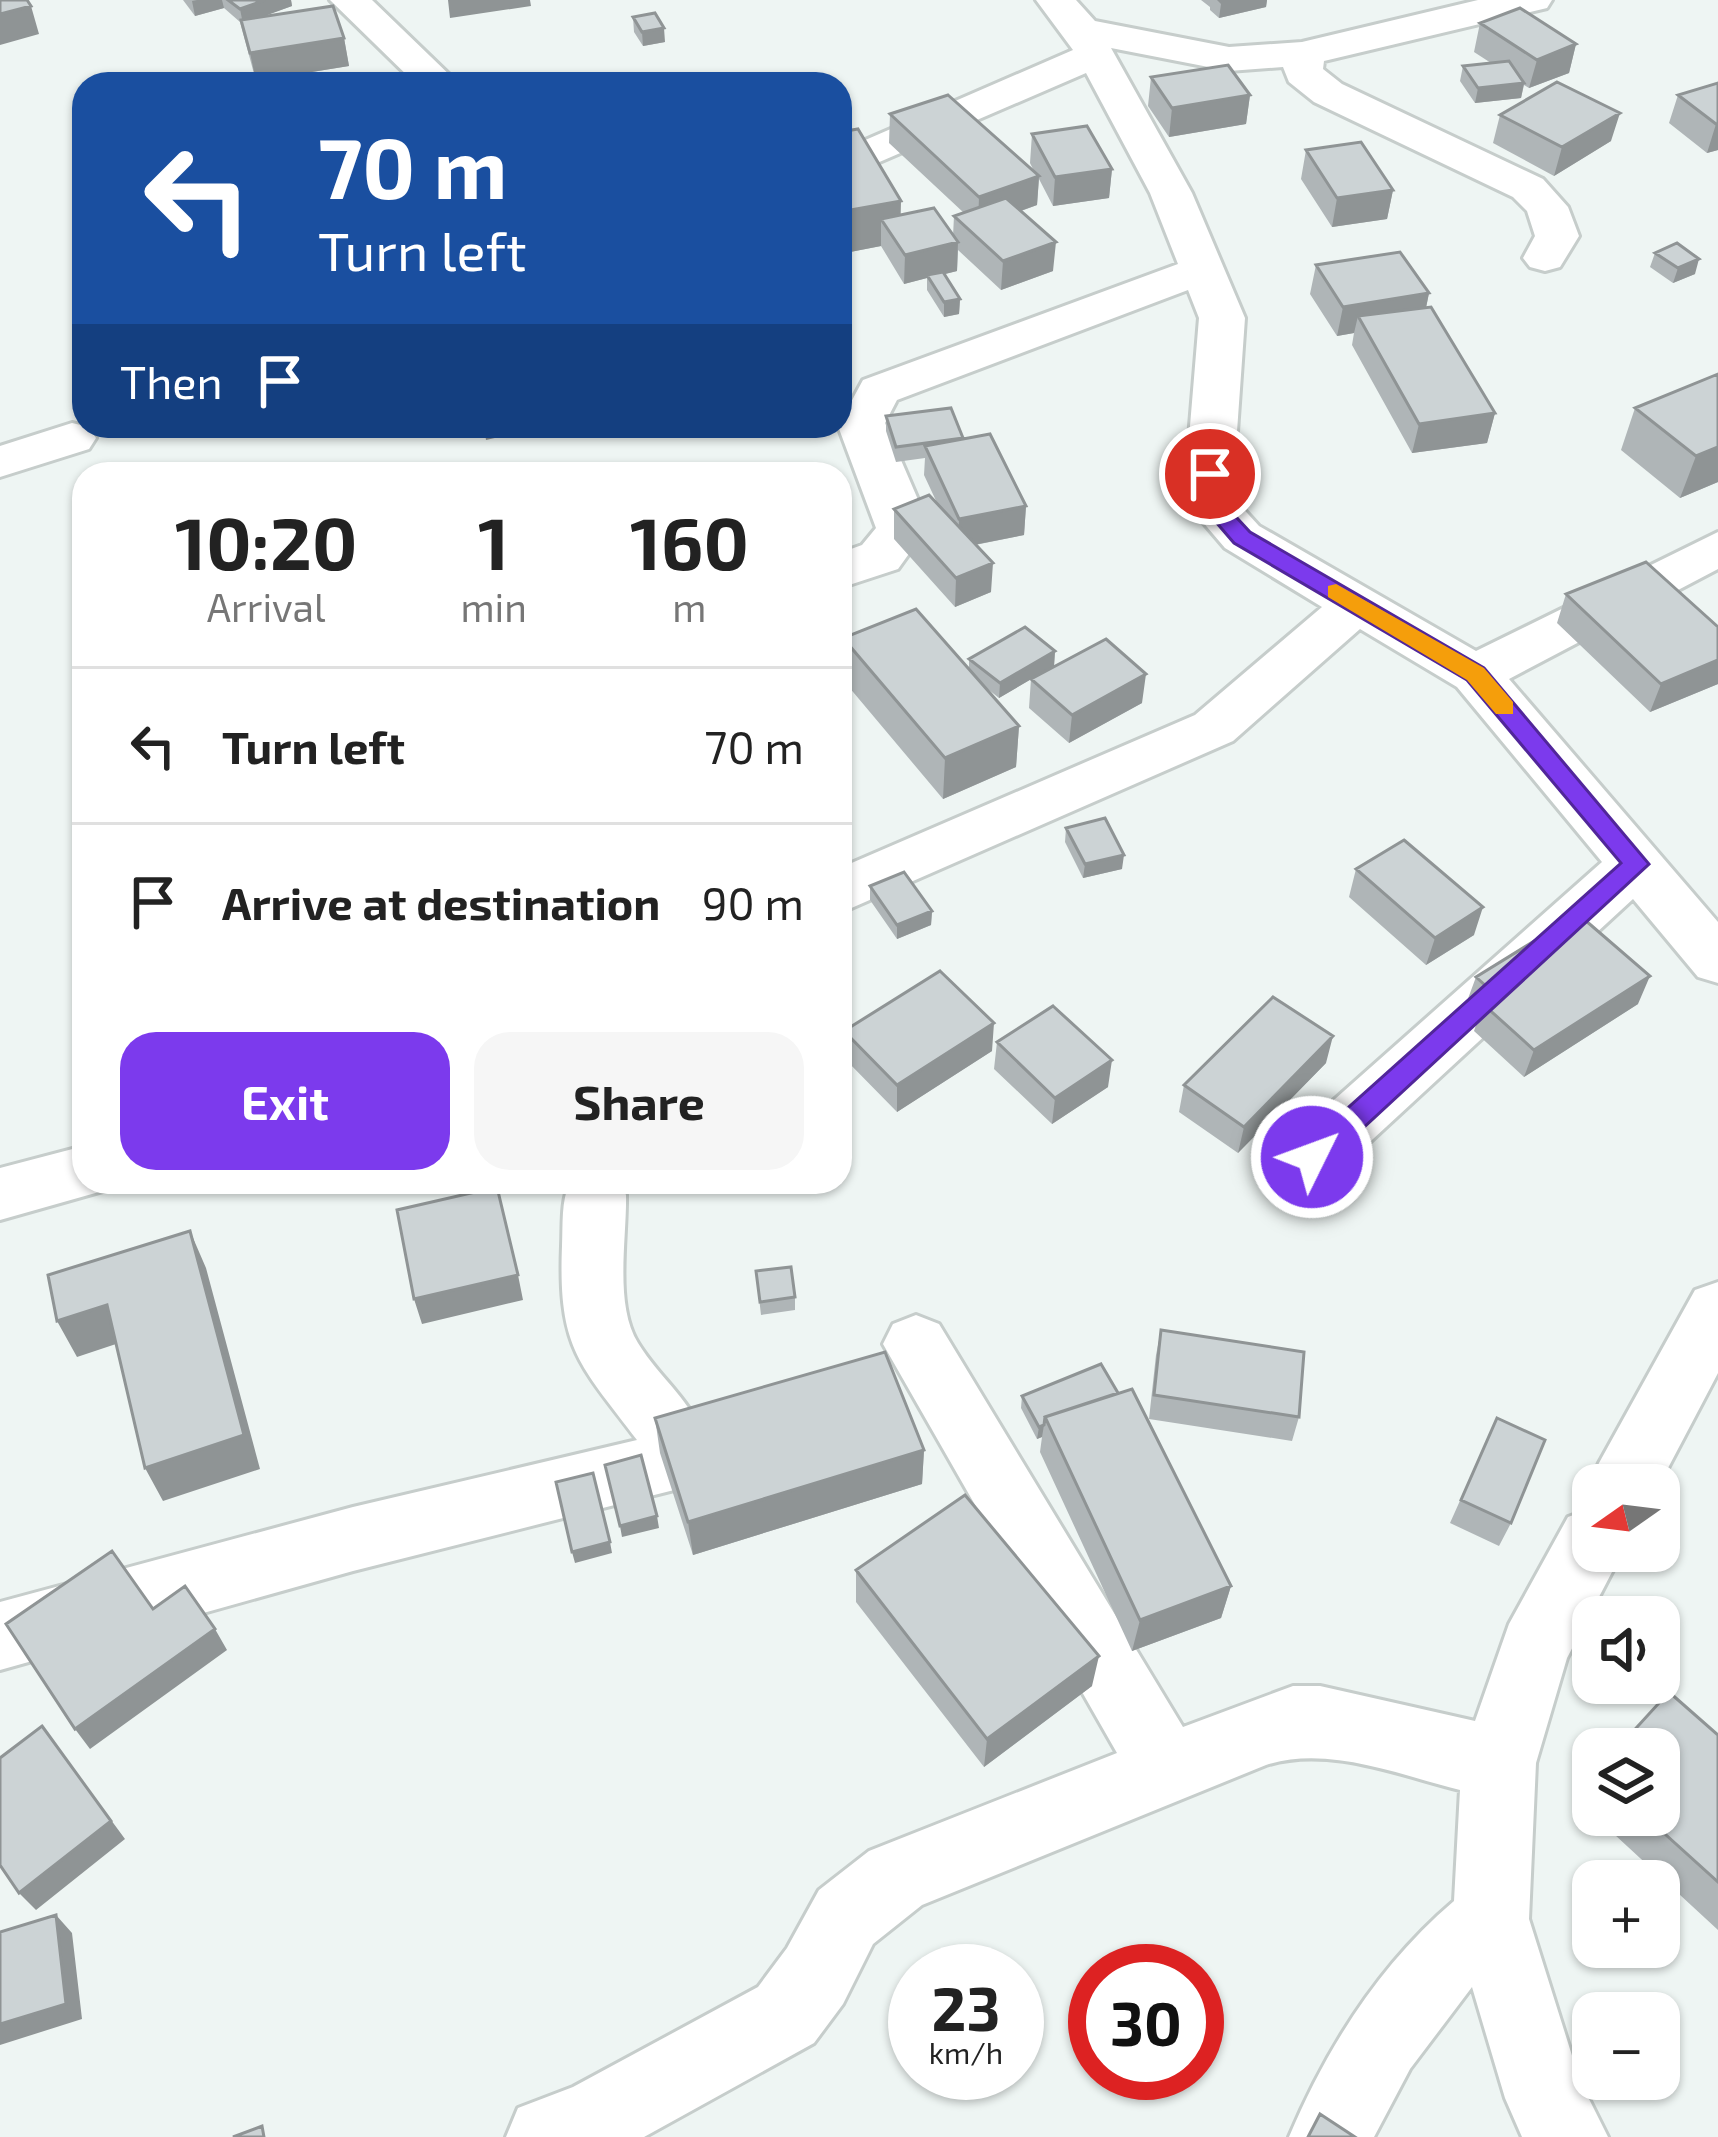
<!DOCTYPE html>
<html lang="en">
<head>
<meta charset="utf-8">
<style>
  :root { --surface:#fff; --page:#f6f6f6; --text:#222; --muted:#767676; --line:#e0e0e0; --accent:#7c3aed }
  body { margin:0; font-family:"Exo 2",sans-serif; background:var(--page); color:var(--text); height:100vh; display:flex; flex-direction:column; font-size:45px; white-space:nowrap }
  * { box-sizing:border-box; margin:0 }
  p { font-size:39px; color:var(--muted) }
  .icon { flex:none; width:66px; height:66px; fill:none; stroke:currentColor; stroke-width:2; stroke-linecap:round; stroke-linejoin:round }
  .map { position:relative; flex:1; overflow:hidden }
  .side { position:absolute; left:72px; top:462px; width:780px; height:732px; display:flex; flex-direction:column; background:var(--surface); border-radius:36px; box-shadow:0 3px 9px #0004 }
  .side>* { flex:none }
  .hud { position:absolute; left:72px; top:72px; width:780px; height:366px; border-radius:36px; box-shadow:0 3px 9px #0004; background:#1a4fa0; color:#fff; overflow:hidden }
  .needle { width:78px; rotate:256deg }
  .tools { position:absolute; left:1572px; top:1464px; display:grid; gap:24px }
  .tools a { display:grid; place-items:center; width:108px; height:108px; border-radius:24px; background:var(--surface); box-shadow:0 3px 9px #0004; font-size:60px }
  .speed { position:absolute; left:888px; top:1944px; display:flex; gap:24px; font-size:60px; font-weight:700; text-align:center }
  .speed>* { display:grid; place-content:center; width:156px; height:156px; border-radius:50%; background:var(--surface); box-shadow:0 3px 9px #0004; line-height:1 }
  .speed small { font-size:30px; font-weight:400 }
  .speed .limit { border:18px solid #d22; background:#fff; color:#111 }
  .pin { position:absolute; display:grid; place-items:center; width:102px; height:102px; color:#fff; margin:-51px; border:6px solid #fff; border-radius:50%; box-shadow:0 3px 12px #0007 }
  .me { position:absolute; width:132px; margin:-66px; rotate:48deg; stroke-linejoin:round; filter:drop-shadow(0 0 9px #0008) }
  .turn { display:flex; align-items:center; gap:42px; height:252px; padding:0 48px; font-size:54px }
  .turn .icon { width:156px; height:156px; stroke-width:2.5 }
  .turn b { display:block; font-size:84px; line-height:102px }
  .then { display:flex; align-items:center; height:114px; padding:0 48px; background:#0003; gap:24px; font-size:45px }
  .eta { display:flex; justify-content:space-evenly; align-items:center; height:204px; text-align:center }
  .eta b { font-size:72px; font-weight:700; line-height:84px }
  .button { display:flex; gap:24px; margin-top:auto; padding:24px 48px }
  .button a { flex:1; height:138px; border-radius:36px; background:var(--accent); color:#fff; font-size:48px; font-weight:700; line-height:138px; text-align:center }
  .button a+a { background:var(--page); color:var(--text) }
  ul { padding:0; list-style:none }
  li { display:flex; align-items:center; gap:36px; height:156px; padding:0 48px; border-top:3px solid var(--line) }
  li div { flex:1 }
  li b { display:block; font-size:45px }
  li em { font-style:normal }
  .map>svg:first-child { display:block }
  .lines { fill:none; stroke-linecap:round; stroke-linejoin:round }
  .street-casing { stroke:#c6cdcb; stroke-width:6 }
  .street { fill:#fff; fill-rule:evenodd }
  .wall { fill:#afb5b7 }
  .shaded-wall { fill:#8f9495 }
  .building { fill:#ccd3d5; stroke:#8f9495; stroke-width:3 }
  .route { fill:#7c3aed; stroke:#51269a; stroke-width:3 }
  .slow { fill:#f59e0b }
</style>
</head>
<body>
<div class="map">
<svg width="1718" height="2137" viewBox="0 0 1718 2137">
  <rect width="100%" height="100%" fill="#eef5f3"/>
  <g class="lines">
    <defs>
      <path id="street" d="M330,0H372L459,84H416Z
        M1036,0H1076L1095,21L1229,47L1302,42L1478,0H1552L1547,8L1324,61L1323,69L1342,84L1543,179L1568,207L1579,236L1560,267L1545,271L1530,267L1523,258L1535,236L1527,211L1513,197L1314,102L1289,82L1283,67L1229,71L1111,48L1192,193L1245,318L1234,474L1238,503L1259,526L1476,651L1718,532V569L1509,679L1718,922V983L1698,977L1633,899L1334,1175L1312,1182L1290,1175L1281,1157L1290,1139L1602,862L1457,687L1360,629L1233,741L840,913V868L1195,715L1322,607L1225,548L1190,507L1186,474L1199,318L1188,290L897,400L885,423L919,502L926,530L898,569L840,588V553L862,545L876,528L838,426L863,380L1178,264L1150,193L1086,73L840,179V151L1073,50Z
        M72,423L89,427L96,438L89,449L0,477V446Z
        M84,1146V1182H110L106,1190L0,1220V1168Z
        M570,1182H620L626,1195C627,1238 614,1305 638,1343C660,1379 693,1401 706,1443L694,1475L682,1488L353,1571L0,1670V1602L353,1507L637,1440C579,1363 558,1349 562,1246C563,1224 561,1201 570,1182Z
        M1718,1282V1373L1659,1485H1593V1494L1589,1485L1599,1463L1695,1290Z
        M916,1315L939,1324L1183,1727L1293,1686H1320L1475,1721L1509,1624L1568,1517L1593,1508V1551H1623L1567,1658L1536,1763L1529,1919L1580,2081L1608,2137H1522L1505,2098L1472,1987L1410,2069L1374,2137H1289C1327,2047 1380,1964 1454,1901L1460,1790C1399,1775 1328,1745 1266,1765L922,1905L873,1944L843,2004L814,2043L644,2137H506L518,2108L573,2087L758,1987L787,1948L819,1890L869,1851L1117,1753L883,1344L893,1324Z"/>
    </defs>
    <!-- street casing -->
    <use href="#street" class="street-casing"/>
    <!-- street -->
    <use href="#street" class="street"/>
  </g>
  <!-- wall -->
  <path class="wall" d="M183,0H291L292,6L260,17L344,38L349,66L256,81L240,22L224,8L195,16Z
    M1201,0H1267L1266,7L1219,18L1210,10V7Z
    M633,17L665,42L643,46L634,32Z
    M1480,23L1576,44L1569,73L1529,88L1524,85L1521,98L1475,103L1460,81L1463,66L1491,63L1474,52Z
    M1151,77L1250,95L1246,124L1169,137L1148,106Z
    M1718,83V150L1707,153L1669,123L1678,95Z
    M890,114L1035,173L1030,163L1032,134L1112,169L1109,198L1053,206L1039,179L1037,205L1021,211L1053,271L1001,290L958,250L957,271L945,274L960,299L959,314L944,317L927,290V278L904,284L881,246L845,253L840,245V132L901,215L953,236L954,216L964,213L889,143Z
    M1500,115L1611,141L1554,176L1493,143Z
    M1306,150L1393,190L1387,219L1332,227L1301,179Z
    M1655,253L1695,274L1673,283L1650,267Z
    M1316,265L1429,293L1426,308L1495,413L1487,443L1412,453L1352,345L1354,333L1337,336L1310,294Z
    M1718,374V482L1680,498L1621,450L1635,408Z
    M886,416L963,439L1026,506L1024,535L975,545L991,592L955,607L894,539V509L938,505L924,475L925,458L896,462L886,431Z
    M1566,594L1718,627V684L1650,712L1557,623Z
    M843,638L969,669V659L1055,651L1054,666L1033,678L1142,703L1069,743L1029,708L1031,679L999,698L984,686L1019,726L1016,767L943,799L843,680Z
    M1066,828L1122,869L1083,878L1065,842Z
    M1356,869L1474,935L1426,965L1349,897Z
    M870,886L932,911L931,925L897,939L870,900Z
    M1476,977L1638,1004L1524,1077L1474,1031L1479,1016L1466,1004Z
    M844,1031L992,1051L897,1112L844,1058Z
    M997,1042L1108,1087L1052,1124L994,1069Z
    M1326,1063L1238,1153L1179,1112L1184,1085Z
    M756,1271L795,1297V1310L761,1315Z
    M1161,1330L1299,1417L1292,1441L1149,1419L1156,1355Z
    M1022,1396L1231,1586L1221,1618L1132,1651L1040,1452L1042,1437L1037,1439L1021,1408Z
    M655,1418L924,1450L922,1484L693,1555L660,1453Z
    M1497,1418L1511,1523L1499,1546L1450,1523Z
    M856,1570L1092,1686L984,1767L856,1602Z
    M1718,1735V1930L1576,1799L1593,1776V1815H1659Z"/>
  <!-- shaded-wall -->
  <path class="shaded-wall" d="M197,0H222L224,8L195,16L192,1Z
    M265,0H291L292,6L243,24L240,9Z
    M448,0H530L531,6L450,18Z
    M1217,0H1267L1266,7L1219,18L1221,4Z
    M31,6L39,34L0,45V14Z
    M664,28L665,42L643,46L642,32Z
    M344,38L349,66L256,81L250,53Z
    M1576,44L1569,73L1529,88L1537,60Z
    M1524,83L1521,98L1475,103L1478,88Z
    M1250,95L1246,124L1169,137L1172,108Z
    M1620,113L1611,141L1554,176L1562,147Z
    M1716,124H1718V150L1707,153Z
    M1112,169L1109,198L1053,206L1055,177Z
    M1039,176L1037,205L978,226L979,197Z
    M1393,190L1387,219L1332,227L1337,198Z
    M901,201L900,243L881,219V246L845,253V211Z
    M958,242L957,271L929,278L927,275V278L904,284L905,255Z
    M1056,242L1053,271L1001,290L1003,261Z
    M1699,259L1695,274L1673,283L1678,268Z
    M1429,293L1423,322L1358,316L1354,333L1337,336L1343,307Z
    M960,299L959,314L944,317V302Z
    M1495,413L1487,443L1412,453L1419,424Z
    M404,426H443L406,437Z
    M484,426H546L486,440Z
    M1718,447V482L1680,498L1696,456Z
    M1026,506L1024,535L958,548L959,519Z
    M993,563L991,592L955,607L956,578Z
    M1055,651L1054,666L999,698L1000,683Z
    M1718,660V684L1650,712L1661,684Z
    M1146,674L1142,703L1069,743L1072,715Z
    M1019,726L1016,767L943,799L945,758Z
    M1124,855L1122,869L1083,878L1085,864Z
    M1483,907L1474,935L1426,965L1435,938Z
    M932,911L931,925L897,939V925Z
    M84,969V987L77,971Z
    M1650,976L1638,1004L1524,1077L1534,1050Z
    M994,1023L992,1051L897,1112V1085Z
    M1333,1036L1326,1063L1238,1153L1244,1127Z
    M1112,1060L1108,1087L1052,1124L1055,1098Z
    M190,1231L206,1268L260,1469L163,1501L145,1468Z
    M518,1275L523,1300L422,1324L414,1299Z
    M107,1305L125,1341L77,1357L57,1321Z
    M1044,1425L1042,1437L1037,1439L1039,1427Z
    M924,1450L922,1484L693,1555L688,1522Z
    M657,1516L659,1528L622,1537L620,1526Z
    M610,1542L612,1553L575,1563L572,1552Z
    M1231,1586L1221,1618L1132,1651L1140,1620Z
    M215,1629L227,1650L90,1749L75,1729Z
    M1099,1656L1092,1686L984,1767L987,1739Z
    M42,1726L125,1839L36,1910L19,1893Z
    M56,1915L72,1933L82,2019L0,2045V2024Z"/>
  <!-- building -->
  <path class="building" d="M0,0H27L31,6L0,14Z
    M228,0H265L240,9Z
    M333,6L344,38L250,53L241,20Z
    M1520,8L1576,44L1537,60L1480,23Z
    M655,13L664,28L642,32L633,17Z
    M1509,61L1524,83L1478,88L1463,66Z
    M1228,65L1250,95L1172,108L1151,77Z
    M1557,82L1620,113L1562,147L1500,115Z
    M1718,83V124H1716L1678,95Z
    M948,95L1039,176L979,197L890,114Z
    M1087,126L1112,169L1055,177L1032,134Z
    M858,129L901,201L845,211L840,203V132Z
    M1361,142L1393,190L1337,198L1306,150Z
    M1006,198L1056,242L1003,261L954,216Z
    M934,208L958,242L905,255L881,219Z
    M1677,243L1699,259L1678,268L1655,253Z
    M1400,252L1429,293L1343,307L1316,265Z
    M943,272L960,299L944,302L927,275Z
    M1431,307L1495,413L1419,424L1358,316Z
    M1718,374V447L1696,456L1635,408Z
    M951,408L963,438L896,447L886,416Z
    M990,434L1026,506L959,519L925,446Z
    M929,495L993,563L956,578L894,509Z
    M1646,562L1718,627V660L1661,684L1566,594Z
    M916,609L1019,726L945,758L843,638Z
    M1025,627L1055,651L1000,683L969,659Z
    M1106,639L1146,674L1072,715L1031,679Z
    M1105,818L1124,855L1085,864L1066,828Z
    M1404,840L1483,907L1435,938L1356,869Z
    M904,872L932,911L897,925L870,886Z
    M84,880V969L77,971L74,882Z
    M1578,914L1650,976L1534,1050L1483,1004L1497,996L1476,977Z
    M940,971L994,1023L897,1085L844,1031Z
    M1273,997L1333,1036L1244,1127L1184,1085Z
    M1053,1006L1112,1060L1055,1098L997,1042Z
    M497,1187L518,1275L414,1299L397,1210Z
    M190,1231L244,1435L145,1468L107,1305L57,1321L48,1275Z
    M791,1267L795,1297L760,1302L756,1271Z
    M1161,1330L1304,1352L1299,1417L1154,1395Z
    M885,1352L924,1450L688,1522L655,1418Z
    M1101,1364L1118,1393L1045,1417L1044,1425L1039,1427L1022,1396Z
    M1132,1389L1231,1586L1140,1620L1045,1417Z
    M1497,1418L1545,1440L1511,1523L1461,1500Z
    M641,1455L657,1516L620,1526L605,1465Z
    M593,1473L610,1542L572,1552L556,1482Z
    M965,1495L1099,1656L987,1739L856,1570Z
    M112,1551L153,1609L185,1586L215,1629L75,1729L6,1624Z
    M1669,1692L1718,1735V1882L1644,1815H1659V1749H1617Z
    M42,1726L111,1821L19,1893L0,1865V1758Z
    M56,1915L66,2004L0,2024V1932Z
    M1320,2114L1355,2137H1308Z
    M262,2126L264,2137H233Z"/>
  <!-- route -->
  <path class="route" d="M1210,467L1221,474L1225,505L1250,532L1484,668L1649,864L1322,1166H1302L1298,1157L1302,1149L1621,863L1467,680L1234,543L1203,507L1199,474Z"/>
  <!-- slow -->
  <path class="slow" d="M1336,584L1484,668L1513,702V714H1496L1467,680L1328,597V586Z"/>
</svg>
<div class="tools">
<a><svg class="needle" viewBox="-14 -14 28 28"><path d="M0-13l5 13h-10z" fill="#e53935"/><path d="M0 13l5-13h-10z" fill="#767676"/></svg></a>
<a><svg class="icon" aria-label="sound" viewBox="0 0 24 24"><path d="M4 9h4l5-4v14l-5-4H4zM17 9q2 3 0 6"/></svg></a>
<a><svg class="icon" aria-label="layers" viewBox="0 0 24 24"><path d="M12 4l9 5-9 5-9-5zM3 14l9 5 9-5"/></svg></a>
<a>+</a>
<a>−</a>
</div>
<div class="speed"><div>23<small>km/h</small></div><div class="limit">30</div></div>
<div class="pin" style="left:1210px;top:474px;background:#d93025"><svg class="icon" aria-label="arrive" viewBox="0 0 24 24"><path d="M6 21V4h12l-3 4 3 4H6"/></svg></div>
<svg class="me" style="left:1312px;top:1157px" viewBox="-20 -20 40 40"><circle r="17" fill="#7c3aed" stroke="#fff" stroke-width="3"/><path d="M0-11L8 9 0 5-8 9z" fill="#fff"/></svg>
<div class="hud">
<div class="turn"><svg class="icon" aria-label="left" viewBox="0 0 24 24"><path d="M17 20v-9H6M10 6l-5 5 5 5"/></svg><div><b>70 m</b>Turn left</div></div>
<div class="then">Then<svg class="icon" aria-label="arrive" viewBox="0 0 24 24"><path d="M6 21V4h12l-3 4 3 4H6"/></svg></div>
</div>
<section class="side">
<div class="eta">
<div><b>10:20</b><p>Arrival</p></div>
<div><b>1</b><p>min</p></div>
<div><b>160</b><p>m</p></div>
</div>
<ul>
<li><svg class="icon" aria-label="left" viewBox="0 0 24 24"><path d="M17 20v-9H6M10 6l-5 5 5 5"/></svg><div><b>Turn left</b></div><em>70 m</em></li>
<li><svg class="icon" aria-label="arrive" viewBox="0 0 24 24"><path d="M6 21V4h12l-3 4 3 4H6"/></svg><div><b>Arrive at destination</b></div><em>90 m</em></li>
</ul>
<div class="button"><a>Exit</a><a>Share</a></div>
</section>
</div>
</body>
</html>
